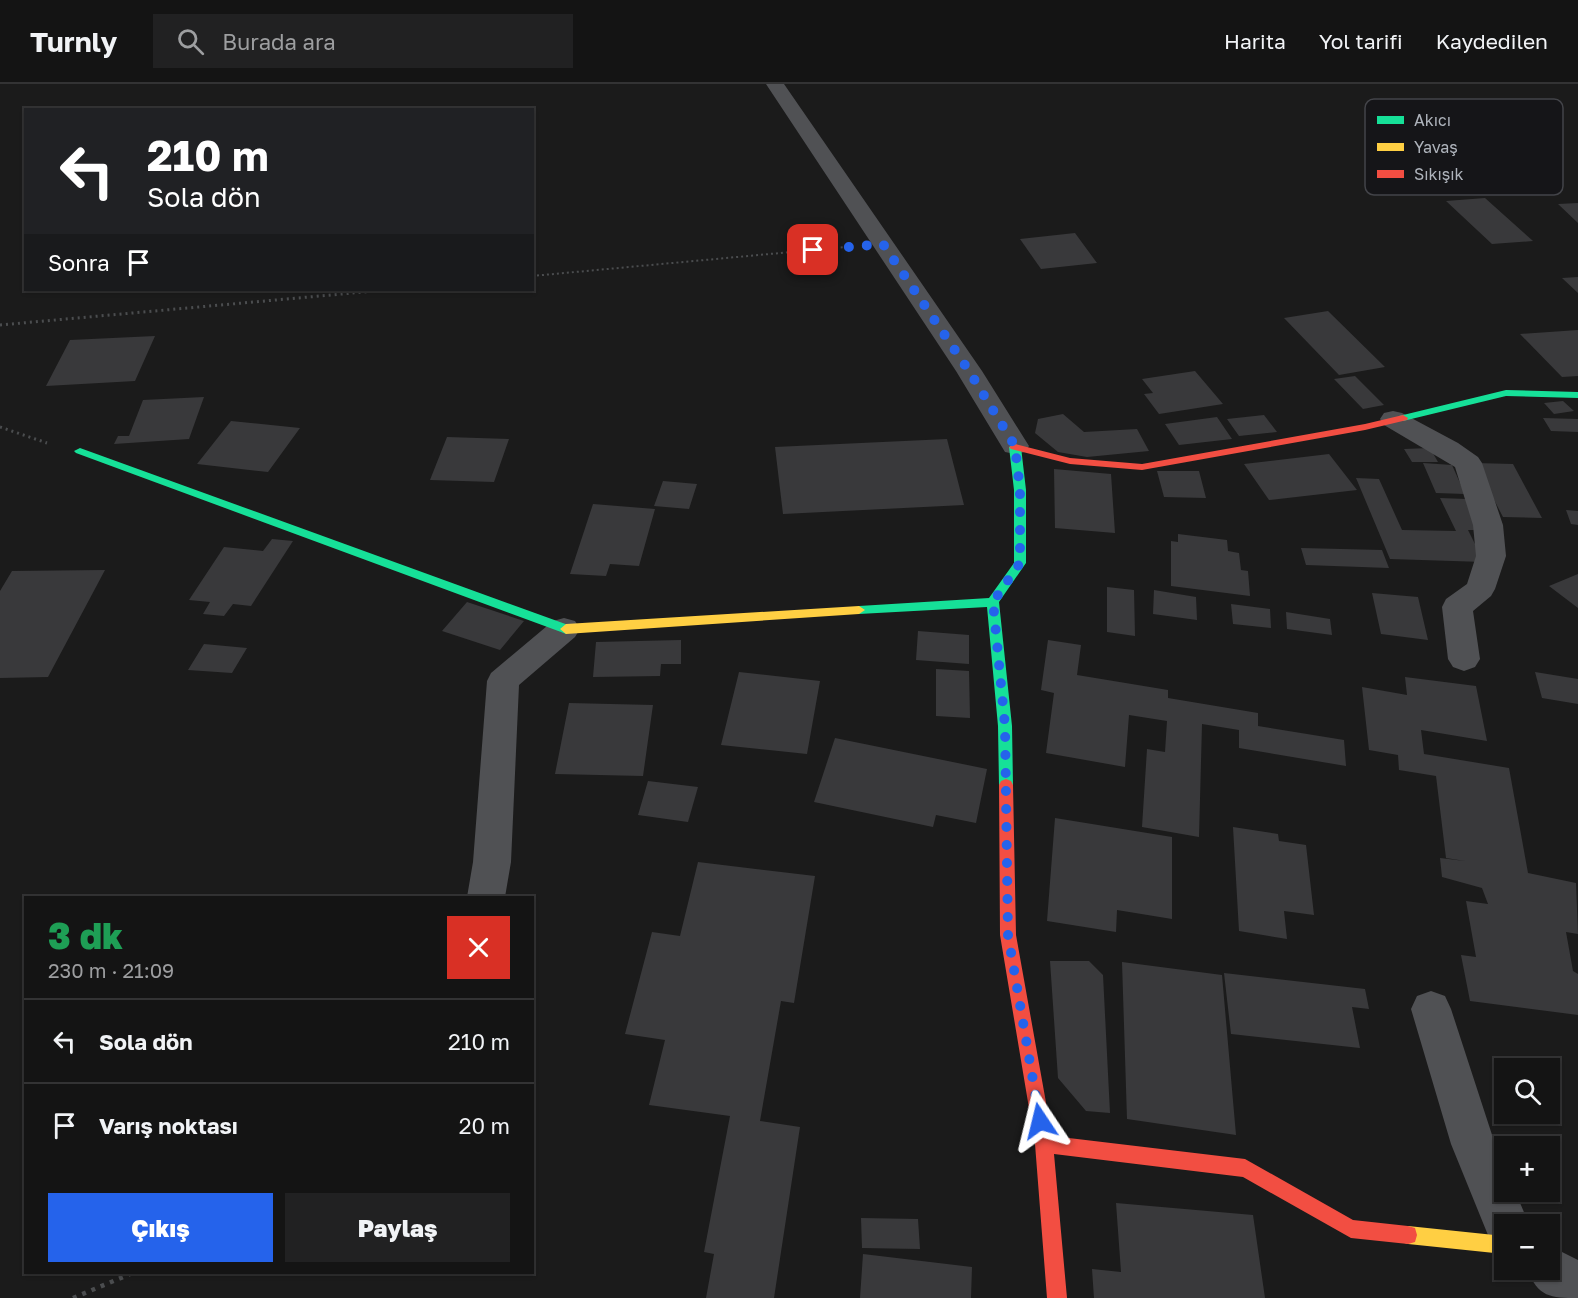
<!DOCTYPE html>
<html lang="tr">
<head>
<meta charset="utf-8">
<style>
  :root { --surface:#141414; --page:#212122; --text:#f1f3f6; --muted:#9d9ea0; --line:#333334; --accent:#2563eb }
  body { margin:0; font-family:"Golos Text",sans-serif; background:var(--page); color:var(--text); height:100vh; display:flex; flex-direction:column; font-size:22px; white-space:nowrap }
  * { box-sizing:border-box; margin:0 }
  p { font-size:20px; color:var(--muted) }
  .icon { flex:none; width:33px; height:33px; fill:none; stroke:currentColor; stroke-width:2; stroke-linecap:round; stroke-linejoin:round }
  .map { position:relative; flex:1; overflow:hidden }
  .drawer { position:absolute; left:24px; top:812px; width:510px; height:378px; display:flex; flex-direction:column; background:var(--surface); border-radius:0px; box-shadow:0 2px 4px #0004,0 0 0 2px var(--line) }
  .drawer>* { flex:none }
  .guide { position:absolute; left:24px; top:24px; width:510px; height:183px; border-radius:0px; box-shadow:0 2px 4px #0004,0 0 0 2px var(--line); background:#202124; color:#fff; overflow:hidden }
  .controls { position:absolute; left:1494px; top:974px; display:grid; gap:12px }
  .controls a { display:grid; place-items:center; width:66px; height:66px; border-radius:0px; background:var(--surface); box-shadow:0 2px 4px #0004,0 0 0 2px var(--line); font-size:30px }
  .pin { position:absolute; display:grid; place-items:center; width:51px; height:51px; color:#fff; margin:-26px; border-radius:12px; box-shadow:0 3px 9px #0006 }
  .me { position:absolute; width:66px; margin:-33px; rotate:350deg; stroke-linejoin:round; filter:drop-shadow(0 0 4px #0008) }
  .turn { display:flex; align-items:center; gap:21px; height:126px; padding:0 24px; font-size:27px }
  .turn .icon { width:78px; height:78px; stroke-width:2.5 }
  .turn b { display:block; font-size:42px; line-height:51px }
  .then { display:flex; align-items:center; height:57px; padding:0 24px; background:#0003; gap:12px; font-size:22px }
  .round { display:grid; place-items:center; flex:none; width:63px; height:63px; border-radius:0px; background:var(--page) }
  .summary { display:flex; align-items:center; justify-content:space-between; height:102px; padding:0 24px }
  h1 { font-size:36px; font-weight:800; line-height:45px; color:#1e9e55 }
  .action { display:flex; gap:12px; margin-top:auto; padding:12px 24px }
  .action a { flex:1; height:69px; border-radius:0px; background:var(--accent); color:#fff; font-size:24px; font-weight:800; line-height:69px; text-align:center }
  .action a+a { background:var(--page); color:var(--text) }
  ul { padding:0; list-style:none }
  li { display:flex; align-items:center; gap:18px; height:84px; padding:0 24px; border-top:2px solid var(--line) }
  li div { flex:1 }
  li b { display:block; font-size:22px }
  li em { font-style:normal }
  header { display:flex; align-items:center; gap:36px; box-sizing:border-box; height:84px; padding:0 30px; background:var(--surface); border-bottom:2px solid var(--line) }
  header strong { font-size:28px }
  nav { display:flex; gap:33px; margin-inline-start:auto; font-size:21px }
  .search { width:420px; height:54px; background:var(--page); display:flex; align-items:center; gap:15px; box-sizing:border-box; padding:0 21px; border-radius:0px; color:var(--muted); font-size:22px }
  .map>svg:first-child { display:block }
  .building { fill:#39393b }
  .lines { fill:none; stroke-linecap:round; stroke-linejoin:round }
  .path-far2 { stroke:#4b4d4f; stroke-width:2; stroke-dasharray:2 3; stroke-linecap:butt }
  .path-far1 { stroke:#4b4d4f; stroke-width:3; stroke-dasharray:2 4; stroke-linecap:butt }
  .path { stroke:#4b4d4f; stroke-width:4.5; stroke-dasharray:4 6; stroke-linecap:butt }
  .street { fill:#505154; fill-rule:evenodd }
  .fast { fill:#16e098; fill-rule:evenodd }
  .slow { fill:#ffcf43; fill-rule:evenodd }
  .jam { fill:#f24e42; fill-rule:evenodd }
  .route { stroke:#2563eb; stroke-width:10; stroke-dasharray:0 18 }
  .key { fill:#151518; stroke:#434449; stroke-width:1.5 }
  .key-label { font-size:16px; fill:#aeb3bb }
</style>
</head>
<body>
<header>
<strong>Turnly</strong>
<div class="search"><svg class="icon" aria-label="search" viewBox="0 0 24 24"><circle cx="10" cy="10" r="6"/><path d="M15 15l6 6"/></svg>Burada ara</div>
<nav><a>Harita</a><a>Yol tarifi</a><a>Kaydedilen</a></nav>
</header>
<div class="map">
<svg width="1578" height="1214" viewBox="0 0 1578 1214">
  <rect width="100%" height="100%" fill="#1b1b1b"/>
  <!-- building -->
  <path class="building" d="M1485,114L1533,157L1492,160L1446,117Z
    M1578,119V139L1558,120Z
    M1075,149L1097,179L1041,185L1020,155Z
    M1578,193V209L1562,194Z
    M1328,227L1385,283L1339,291L1284,234Z
    M1578,246V292L1562,293L1520,250Z
    M155,252L135,297L46,302L70,256Z
    M1195,287L1223,320L1159,330L1144,310L1153,309L1142,295Z
    M1355,292L1384,321L1363,325L1334,295Z
    M204,313L189,355L114,360L118,352H129L143,316Z
    M1563,317L1574,327L1554,330L1544,319Z
    M1063,330L1084,348L1137,345L1149,367L1087,373L1058,368L1035,349L1038,335Z
    M1264,331L1277,348L1239,352L1227,335Z
    M1217,333L1232,355L1179,361L1165,340Z
    M1543,334L1578,335V348L1551,347Z
    M231,337L300,344L268,388L197,380Z
    M447,353L509,355L494,398L430,396Z
    M947,355L964,421L783,430L775,363Z
    M1430,364L1438,378H1412L1404,365Z
    M1329,370L1357,406L1269,416L1244,380Z
    M1423,379L1452,381L1465,410L1436,409Z
    M1475,379L1513,380L1542,434L1503,433Z
    M1054,385L1111,390L1115,449L1055,444Z
    M1157,387H1199L1206,414L1164,413Z
    M1356,394L1379,395L1402,446L1456,447L1440,414L1466,415L1481,446H1468L1484,478L1390,475Z
    M663,397L697,400L689,425L654,422Z
    M593,420L655,425L639,482L610,480L606,492L570,490Z
    M1566,426L1578,427V441L1571,440Z
    M1178,450L1227,456L1228,467L1239,469L1241,486L1248,487L1250,512L1171,502V457L1178,458Z
    M272,455L293,457L251,522L233,520L224,532L203,530L210,518L189,516L224,463L263,467Z
    M1301,464L1382,466L1389,484L1306,481Z
    M105,486L48,593L0,594V507L12,487Z
    M1578,490V524L1549,502Z
    M1107,503L1134,506L1135,552L1107,548Z
    M1154,506L1196,513L1197,536L1153,530Z
    M1372,509L1418,513L1428,556L1381,550Z
    M467,518L524,537L500,566L442,547Z
    M1231,520L1270,525L1271,544L1233,540Z
    M1286,528L1330,535L1332,551L1287,545Z
    M918,547L969,551V580L916,576Z
    M681,556V580H661L660,592L593,593L596,558Z
    M1048,556L1081,561L1077,591L1168,606V614L1258,629V642L1344,656L1346,682L1239,664V646L1202,640L1199,753L1142,743L1147,665L1165,668L1167,637L1129,631L1125,683L1046,669L1054,609L1041,606Z
    M204,560L247,564L232,589L188,586Z
    M936,585L969,587L970,634L936,632Z
    M739,588L820,597L807,670L721,661Z
    M1535,588L1578,595V620L1542,614Z
    M1405,593L1476,602L1487,657L1421,646L1424,670L1509,684L1528,789L1576,799L1578,850L1566,848L1573,887L1578,890V931L1470,917L1461,871L1476,873L1466,817L1488,820L1482,804L1442,793L1440,774L1465,777L1446,774L1436,692L1399,686L1398,671L1369,666L1362,603L1407,611Z
    M569,619L653,621L643,692L555,690Z
    M835,654L987,685L976,739L936,731L933,743L814,718Z
    M648,697L698,703L688,738L638,731Z
    M1055,734L1172,753V835L1117,826L1116,848L1047,837Z
    M1233,743L1278,750L1279,757L1306,761L1314,831L1284,827L1287,855L1239,847Z
    M698,778L815,792L794,919L781,917L760,1037L800,1043L774,1214H706L714,1170L704,1168L730,1032L649,1021L665,956L625,950L652,848L680,852Z
    M1050,877H1089L1103,891L1110,1029L1086,1027L1058,994Z
    M1122,878L1222,891L1236,1051L1127,1035Z
    M1224,889L1365,905L1369,925L1352,923L1360,964L1231,950Z
    M1116,1119L1253,1131L1265,1214H1094L1092,1185L1121,1188Z
    M861,1134L918,1135L920,1165L862,1164Z
    M863,1170L972,1183L971,1214H860Z"/>
  <g class="lines">
    <!-- path-far2 -->
    <path class="path-far2" d="M532,192L845,163
      M380,207L386,206"/>
    <!-- path-far1 -->
    <path class="path-far1" d="M0,241L386,206
      M0,343L47,359"/>
    <!-- path -->
    <path class="path" d="M73,1214L135,1188"/>
    <!-- street -->
    <path class="street" d="M766,0H784L982,287L1029,362L1025,368L1015,370L1005,368L956,287Z
      M1393,327L1402,329L1458,359L1478,373L1482,379L1503,441L1506,472L1495,505L1491,512L1473,527L1480,575L1475,583L1464,587L1453,583L1448,575L1442,523L1446,515L1467,500L1476,472L1473,441L1455,383L1384,341L1380,335L1384,329Z
      M564,534L575,537L580,545L575,553L519,601L511,778L505,813H467L473,778L487,597L491,589L553,537Z
      M1431,907L1445,912L1451,925L1495,1060L1504,1082V1107H1515L1529,1140H1504V1162L1490,1156L1451,1060L1411,925L1417,912Z
      M1550,1162L1578,1176V1214C1550,1214 1538,1213 1527,1185H1550Z"/>
    <!-- fast -->
    <path class="fast" d="M1506,306L1578,308V314L1506,312L1403,337L1398,334L1399,332Z
      M1015,360L1021,363L1026,406V479L999,518L1012,642L1013,701L1011,705H1001L999,701L998,642L987,523L859,530L853,526L859,522L989,514L1014,479V406L1009,363Z
      M80,364L571,542L572,545L566,550L561,548L76,369L74,367Z"/>
    <!-- slow -->
    <path class="slow" d="M859,522L865,526L859,530L566,550L560,545L566,540Z
      M1408,1142L1504,1152V1170L1408,1160L1401,1158L1399,1151L1401,1144Z"/>
    <!-- jam -->
    <path class="jam" d="M1403,331L1408,334L1407,336L1365,346L1142,386L1070,380L1011,365L1009,363L1015,360L1070,374L1142,380L1365,340Z
      M1006,695L1011,697L1013,701L1016,851L1052,1052L1245,1075L1353,1136L1408,1142L1415,1144L1417,1151L1415,1158L1408,1160L1351,1154L1243,1093L1054,1070L1067,1214H1047L1035,1060L1000,851L999,701L1001,697Z"/>
  </g>
  <g class="lines">
    <!-- route -->
    <path class="route" d="M813,166L883,160L969,287L1015,362L1020,406V479L993,518L1005,642L1008,851L1040,1037"/>
  </g>
  <!-- legend -->
  <rect x="1365" y="15" width="198" height="96" rx="9" class="key"/>
  <rect x="1377" y="32" width="27" height="8" fill="#16e098"/>
  <rect x="1377" y="59" width="27" height="8" fill="#ffcf43"/>
  <rect x="1377" y="86" width="27" height="8" fill="#f24e42"/>
  <g class="key-label">
    <text x="1414" y="42">Akıcı</text>
    <text x="1414" y="69">Yavaş</text>
    <text x="1414" y="96">Sıkışık</text>
  </g>
</svg>
<div class="controls">
<a><svg class="icon" aria-label="search" viewBox="0 0 24 24"><circle cx="10" cy="10" r="6"/><path d="M15 15l6 6"/></svg></a>
<a>+</a>
<a>−</a>
</div>
<div class="pin" style="left:813px;top:166px;background:#d93025"><svg class="icon" aria-label="arrive" viewBox="0 0 24 24"><path d="M6 21V4h12l-3 4 3 4H6"/></svg></div>
<svg class="me" style="left:1040px;top:1037px" viewBox="-20 -20 40 40"><path d="M0-17L14 15 0 8-14 15z" fill="#2563eb" stroke="#fff" stroke-width="4"/></svg>
<div class="guide">
<div class="turn"><svg class="icon" aria-label="left" viewBox="0 0 24 24"><path d="M17 20v-9H6M10 6l-5 5 5 5"/></svg><div><b>210 m</b>Sola dön</div></div>
<div class="then">Sonra<svg class="icon" aria-label="arrive" viewBox="0 0 24 24"><path d="M6 21V4h12l-3 4 3 4H6"/></svg></div>
</div>
<section class="drawer">
<div class="summary"><div><h1>3 dk</h1><p>230 m · 21:09</p></div><a class="round" style="background:#d93025;color:#fff"><svg class="icon" aria-label="close" viewBox="0 0 24 24"><path d="M6 6l12 12M18 6L6 18"/></svg></a></div>
<ul>
<li><svg class="icon" aria-label="left" viewBox="0 0 24 24"><path d="M17 20v-9H6M10 6l-5 5 5 5"/></svg><div><b>Sola dön</b></div><em>210 m</em></li>
<li><svg class="icon" aria-label="arrive" viewBox="0 0 24 24"><path d="M6 21V4h12l-3 4 3 4H6"/></svg><div><b>Varış noktası</b></div><em>20 m</em></li>
</ul>
<div class="action"><a>Çıkış</a><a>Paylaş</a></div>
</section>
</div>
</body>
</html>
